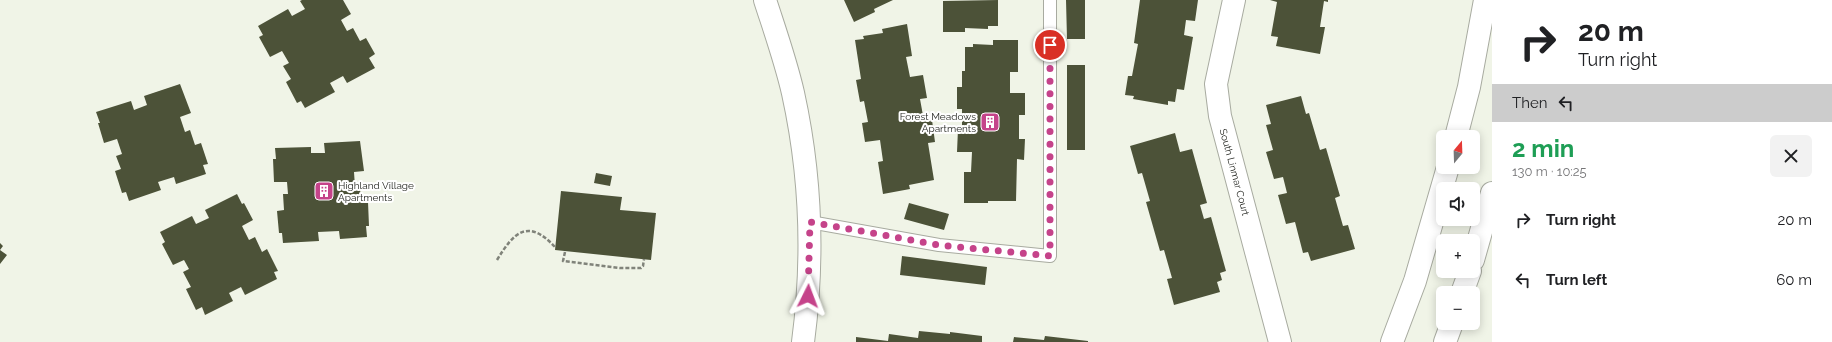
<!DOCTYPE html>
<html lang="en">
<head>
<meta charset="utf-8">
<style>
  :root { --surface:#fff; --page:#f2f2f2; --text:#202124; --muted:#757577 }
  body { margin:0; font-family:Raleway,sans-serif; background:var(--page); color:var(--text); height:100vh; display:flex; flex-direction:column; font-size:15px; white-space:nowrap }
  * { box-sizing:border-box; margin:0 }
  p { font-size:13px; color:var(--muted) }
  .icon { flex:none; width:22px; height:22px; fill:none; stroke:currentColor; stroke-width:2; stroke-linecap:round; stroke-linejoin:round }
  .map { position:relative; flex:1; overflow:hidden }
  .sheet { display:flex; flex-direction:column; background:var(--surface); width:340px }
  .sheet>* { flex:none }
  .banner { background:#fff; color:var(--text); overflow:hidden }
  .needle { width:26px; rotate:19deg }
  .buttons { position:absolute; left:1436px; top:130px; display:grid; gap:8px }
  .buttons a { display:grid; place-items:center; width:44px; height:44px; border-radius:6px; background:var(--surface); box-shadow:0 2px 10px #0003; font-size:20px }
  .pin { position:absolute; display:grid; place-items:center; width:34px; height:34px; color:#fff; margin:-17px; border:2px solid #fff; border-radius:50%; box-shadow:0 1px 4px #0007 }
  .me { position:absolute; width:44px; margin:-22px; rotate:3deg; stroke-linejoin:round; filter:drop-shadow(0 0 3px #0008) }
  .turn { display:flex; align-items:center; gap:14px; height:84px; padding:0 20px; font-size:18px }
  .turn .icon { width:52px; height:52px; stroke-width:2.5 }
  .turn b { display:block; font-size:28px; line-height:34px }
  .then { display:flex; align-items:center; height:38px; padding:0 20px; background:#0003; gap:8px; font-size:15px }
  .round { display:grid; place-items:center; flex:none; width:42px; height:42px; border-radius:6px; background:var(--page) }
  .headline { display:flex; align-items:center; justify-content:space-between; height:68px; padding:0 20px }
  h1 { font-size:24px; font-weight:700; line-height:30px; color:#1e9e55 }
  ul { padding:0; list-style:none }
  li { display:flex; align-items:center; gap:12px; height:60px; padding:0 20px }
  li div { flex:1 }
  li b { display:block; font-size:15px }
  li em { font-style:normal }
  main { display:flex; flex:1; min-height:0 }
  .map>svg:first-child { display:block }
  .building { fill:#4c5238 }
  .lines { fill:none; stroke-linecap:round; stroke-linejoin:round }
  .service-casing { stroke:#a8aba0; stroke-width:14 }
  .minor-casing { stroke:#a8aba0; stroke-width:24 }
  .tertiary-casing { stroke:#a8aba0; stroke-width:24 }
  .path { stroke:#80837a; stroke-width:2.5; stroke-dasharray:4 2; stroke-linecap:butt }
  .service { stroke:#fff; stroke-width:12 }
  .minor { stroke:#fff; stroke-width:22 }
  .tertiary { stroke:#fff; stroke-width:22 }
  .route { stroke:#c5438a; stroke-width:7; stroke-dasharray:0 12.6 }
  .labels { text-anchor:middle; stroke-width:4; stroke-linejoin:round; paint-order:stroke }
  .poi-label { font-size:10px; fill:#1f211c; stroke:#fff; text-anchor:end }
  .street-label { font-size:10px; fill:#1f211c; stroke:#fff }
</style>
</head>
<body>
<main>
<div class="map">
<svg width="1492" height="342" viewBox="0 0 1492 342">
  <rect width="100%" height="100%" fill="#f0f4e7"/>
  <!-- building -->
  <path class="building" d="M302,0H343L351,14L341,20L347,31L353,28L360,41L366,38L375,54L369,58L375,68L347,83L343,76L330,83L335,92L305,108L301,101L297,103L286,82L291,79L283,66L289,63L282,51L270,57L259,37L263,35L258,26L288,9L292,16L305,9L300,1Z
    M844,0H893L874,9L875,12L854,22Z
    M998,0V26H988V29L965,28V32H943V1Z
    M1066,0H1085V39H1067Z
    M1140,0H1198L1195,21L1186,20L1184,35L1193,37L1184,90L1177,89L1175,102L1168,101V105L1133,99L1134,96L1125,95L1128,76H1132L1138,44L1134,43Z
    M1270,0H1328V2L1324,1L1320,27H1325L1320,54L1276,46L1278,37L1271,36L1277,2Z
    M907,24L912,56L906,57L910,77L923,75L927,98L920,99L924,121L932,120L935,142L928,143L934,180L909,185L910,189L883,194L878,162L883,161L880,140L865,142L862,123L868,122L864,101L860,102L856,80L861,79L855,40L864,39L863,36L883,33L882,29Z
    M993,40H1018V72H1010V93H1025V115H1019V139H1025L1024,160L1017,159L1016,201H988V203H964V172H971L972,152H957L958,129H962V109H957V87H962V71H965V47H973V44L993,45Z
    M1067,65H1085V150H1067Z
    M180,84L191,113L180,117L185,132L190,130L195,145L201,143L208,164L203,165L206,174L176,184L174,177L158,182L161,190L129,201L126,192L122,193L115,171L121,169L116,156L122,154L117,139L104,143L98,123H100L96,112L131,101L134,110L147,105L144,96Z
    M1301,96L1306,114L1309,113L1320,150L1326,148L1340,196L1335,198L1343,226L1348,225L1355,249L1311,261L1308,252L1303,253L1295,222L1286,224L1278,195L1287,193L1283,177L1274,179L1266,152L1273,150L1266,125L1271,124L1266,105Z
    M1175,133L1180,152L1192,149L1207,203L1200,205L1204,219L1211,217L1226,271L1220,273L1222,280L1217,282L1220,292L1174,305L1167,279L1172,278L1164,250L1160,251L1146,202L1150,201L1142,173L1138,174L1130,146Z
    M360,141L364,171L354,172L355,187H360L361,202H368L369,226H366L367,237L340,239L339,231L318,232L319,241L283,243L282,233H279L277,211L284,210L283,194H288L287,182H274L273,159H276L275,148L311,147V153H325L324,143Z
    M596,173L612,176L610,186L594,183Z
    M561,191L622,197L620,210L656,213L651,260L555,250Z
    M237,194L242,204L244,203L253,220L242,226L249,240L255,237L262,252L267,249L278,271L274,272L277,279L245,295L241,287L229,293L233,301L205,315L202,307L196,310L186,289L191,287L183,272L189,269L184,260L173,265L162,244L165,242L160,232L192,216L196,224L209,218L205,210Z
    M909,203L949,214L944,230L904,219Z
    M0,243L3,246L0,250L7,255L0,264Z
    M902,256L987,267L985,285L900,275Z
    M919,331L950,334V332L982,336V342H856V337L888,341L889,334L918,338Z
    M1045,336L1088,341V342H1013L1014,337L1044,340Z"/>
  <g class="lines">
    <defs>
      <path id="service" d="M810,222L939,245L1050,256V0"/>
      <path id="minor" d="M1234,0L1216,84L1220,116L1280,342"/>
      <path id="tertiary" d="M765,0C775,31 786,62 793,93C811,175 814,259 803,342
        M1456,137L1469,87L1485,0
        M1473,260L1492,193
        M1462,293L1470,271
        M1392,342L1415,281L1448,167
        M1445,342L1452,323"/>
    </defs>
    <!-- service casing -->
    <use href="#service" class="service-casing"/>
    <!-- minor casing -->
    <use href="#minor" class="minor-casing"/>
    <!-- tertiary casing -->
    <use href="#tertiary" class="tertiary-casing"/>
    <!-- path -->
    <path class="path" d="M565,252L563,261L620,268H641L643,266L644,259
      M497,260C514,232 528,218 555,247"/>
    <!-- service -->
    <use href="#service" class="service"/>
    <!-- minor -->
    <use href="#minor" class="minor"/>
    <!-- tertiary -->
    <use href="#tertiary" class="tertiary"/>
  </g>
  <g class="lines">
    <!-- route -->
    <path class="route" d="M808,296L810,222L939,245L1050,256V45"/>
  </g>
  <!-- icons -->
  <defs>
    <symbol id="building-square" viewBox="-11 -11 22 22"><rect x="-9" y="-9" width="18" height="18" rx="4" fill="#c5438a" stroke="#fff"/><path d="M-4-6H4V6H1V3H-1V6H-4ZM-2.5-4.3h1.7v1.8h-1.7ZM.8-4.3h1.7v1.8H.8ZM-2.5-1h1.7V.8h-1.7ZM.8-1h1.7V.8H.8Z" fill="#fff"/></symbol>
  </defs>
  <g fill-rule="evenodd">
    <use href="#building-square" x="979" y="111" width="22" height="22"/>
    <use href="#building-square" x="313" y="180" width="22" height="22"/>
  </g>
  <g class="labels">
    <!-- poi labels -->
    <g class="poi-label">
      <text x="976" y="120">Forest Meadows<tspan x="976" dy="12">Apartments</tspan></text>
      <text x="338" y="189" text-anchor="start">Highland Village<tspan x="338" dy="12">Apartments</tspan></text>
    </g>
    <!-- street labels -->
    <g class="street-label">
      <text transform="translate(1235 172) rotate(75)" y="4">South Linmar Court</text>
    </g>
  </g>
</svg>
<div class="buttons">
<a><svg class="needle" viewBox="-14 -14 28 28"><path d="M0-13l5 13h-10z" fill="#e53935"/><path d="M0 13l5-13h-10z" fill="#757577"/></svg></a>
<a><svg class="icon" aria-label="sound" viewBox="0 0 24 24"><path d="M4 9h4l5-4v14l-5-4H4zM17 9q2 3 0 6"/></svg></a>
<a>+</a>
<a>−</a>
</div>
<div class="pin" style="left:1050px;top:45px;background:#d93025"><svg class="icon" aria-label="arrive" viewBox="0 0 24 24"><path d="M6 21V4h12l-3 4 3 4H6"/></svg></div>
<svg class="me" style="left:808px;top:296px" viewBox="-20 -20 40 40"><path d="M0-17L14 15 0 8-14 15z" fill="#c5438a" stroke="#fff" stroke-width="4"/></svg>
</div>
<section class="sheet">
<div class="banner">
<div class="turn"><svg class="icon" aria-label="right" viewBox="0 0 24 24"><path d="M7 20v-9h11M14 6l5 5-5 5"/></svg><div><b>20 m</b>Turn right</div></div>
<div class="then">Then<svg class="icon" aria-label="left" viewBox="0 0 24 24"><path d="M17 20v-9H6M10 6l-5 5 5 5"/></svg></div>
</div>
<div class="headline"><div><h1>2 min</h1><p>130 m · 10:25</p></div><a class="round"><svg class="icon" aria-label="close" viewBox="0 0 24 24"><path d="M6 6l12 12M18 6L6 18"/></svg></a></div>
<ul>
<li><svg class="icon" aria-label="right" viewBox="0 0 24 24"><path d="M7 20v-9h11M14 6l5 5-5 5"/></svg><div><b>Turn right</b></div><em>20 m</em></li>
<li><svg class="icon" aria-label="left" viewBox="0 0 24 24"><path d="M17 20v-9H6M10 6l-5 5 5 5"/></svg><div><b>Turn left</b></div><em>60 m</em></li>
</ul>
</section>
</main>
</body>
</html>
